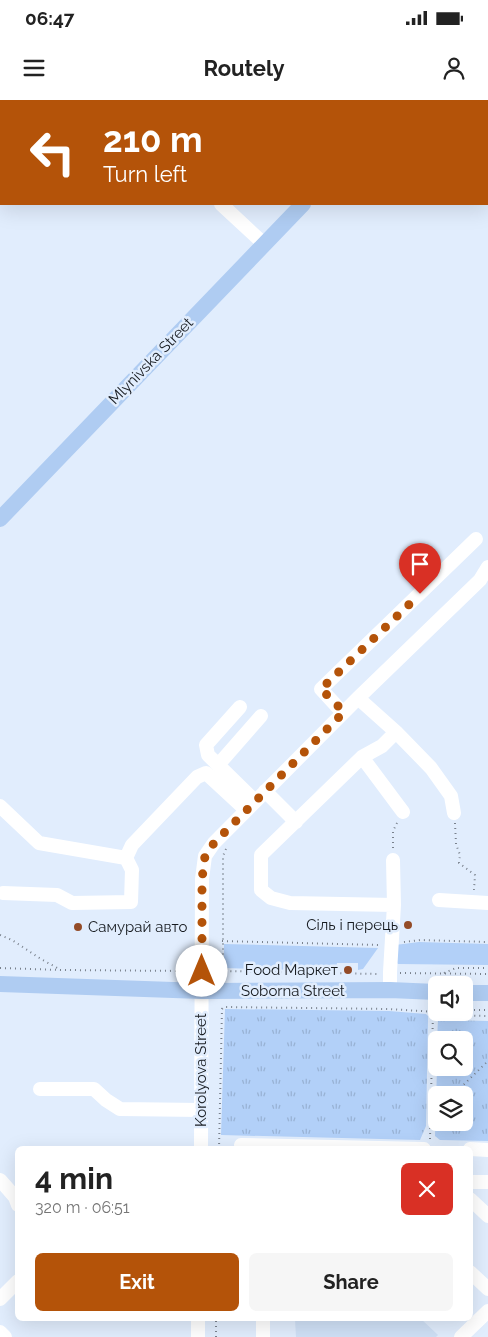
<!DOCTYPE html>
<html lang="en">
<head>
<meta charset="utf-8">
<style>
  :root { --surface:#fff; --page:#f6f6f6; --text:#222; --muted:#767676; --accent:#b45309 }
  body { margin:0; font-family:Raleway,sans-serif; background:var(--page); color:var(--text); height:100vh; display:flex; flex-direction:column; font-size:19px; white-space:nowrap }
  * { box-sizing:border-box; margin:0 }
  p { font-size:16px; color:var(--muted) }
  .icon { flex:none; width:28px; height:28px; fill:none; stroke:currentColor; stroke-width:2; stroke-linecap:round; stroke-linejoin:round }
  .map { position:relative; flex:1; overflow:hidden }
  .panel { position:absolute; left:15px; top:1046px; width:458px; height:175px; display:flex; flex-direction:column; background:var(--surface); border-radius:8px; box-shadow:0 5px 20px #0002 }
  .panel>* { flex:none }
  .top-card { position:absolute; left:0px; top:0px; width:489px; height:105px; box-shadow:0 5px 20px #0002; background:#b45309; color:#fff; overflow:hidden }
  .fabs { position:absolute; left:428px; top:876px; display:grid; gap:10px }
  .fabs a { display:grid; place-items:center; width:45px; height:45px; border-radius:8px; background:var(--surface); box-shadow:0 5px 20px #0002; font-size:25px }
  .pin { position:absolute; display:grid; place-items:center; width:42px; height:42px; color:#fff; margin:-51px -21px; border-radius:50% 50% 50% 0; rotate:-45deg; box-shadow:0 0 5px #0007 }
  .pin .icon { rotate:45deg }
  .me { position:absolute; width:55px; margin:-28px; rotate:0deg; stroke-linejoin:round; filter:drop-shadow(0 0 4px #0008) }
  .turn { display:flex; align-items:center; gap:18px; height:105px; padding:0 20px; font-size:22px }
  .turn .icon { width:65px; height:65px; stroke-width:2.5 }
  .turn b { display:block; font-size:35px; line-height:42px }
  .round { display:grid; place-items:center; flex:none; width:52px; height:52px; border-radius:8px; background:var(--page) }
  .summary { display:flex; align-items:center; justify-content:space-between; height:85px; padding:0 20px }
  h1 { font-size:30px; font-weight:700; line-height:38px }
  .cta { display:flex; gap:10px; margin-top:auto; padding:10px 20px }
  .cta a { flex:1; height:58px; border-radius:8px; background:var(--accent); color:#fff; font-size:20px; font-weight:700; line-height:58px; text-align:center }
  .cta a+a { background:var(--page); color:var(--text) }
  .status { display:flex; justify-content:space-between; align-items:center; height:35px; padding:0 25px; background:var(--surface); direction:ltr }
  .status svg { height:14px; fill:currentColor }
  header { display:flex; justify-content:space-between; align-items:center; height:65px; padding:0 20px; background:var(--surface); font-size:22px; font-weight:700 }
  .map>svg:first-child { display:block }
  .built { fill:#cfe0f6 }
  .grass { fill:#b2d0f8 }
  .park { fill:url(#park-tufts); fill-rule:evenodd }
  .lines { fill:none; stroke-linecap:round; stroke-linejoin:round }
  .path { stroke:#79818c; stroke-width:2; stroke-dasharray:1 4; stroke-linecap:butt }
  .minor { stroke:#fff; stroke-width:14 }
  .major { stroke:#afccf2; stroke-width:16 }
  .route { stroke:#b45309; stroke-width:9; stroke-dasharray:0 16.2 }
  .poi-dot { fill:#934b27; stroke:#e1edfd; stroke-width:2 }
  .labels { text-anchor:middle; stroke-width:5; stroke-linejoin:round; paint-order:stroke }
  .street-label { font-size:15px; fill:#161a1f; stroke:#e1edfd }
  .poi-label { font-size:15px; fill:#161a1f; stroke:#e1edfd; text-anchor:end }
</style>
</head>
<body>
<div class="status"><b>06:47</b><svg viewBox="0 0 49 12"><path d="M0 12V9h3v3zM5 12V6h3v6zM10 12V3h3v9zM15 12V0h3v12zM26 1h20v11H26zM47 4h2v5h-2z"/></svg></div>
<header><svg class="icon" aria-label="menu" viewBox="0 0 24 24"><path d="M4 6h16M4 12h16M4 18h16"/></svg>Routely<svg class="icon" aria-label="person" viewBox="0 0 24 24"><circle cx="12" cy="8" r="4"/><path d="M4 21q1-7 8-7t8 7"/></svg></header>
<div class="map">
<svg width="488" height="1237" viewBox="0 0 488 1237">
  <defs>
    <pattern id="park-tufts" width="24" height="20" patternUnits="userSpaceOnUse" patternTransform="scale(1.25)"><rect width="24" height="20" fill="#b2d0f8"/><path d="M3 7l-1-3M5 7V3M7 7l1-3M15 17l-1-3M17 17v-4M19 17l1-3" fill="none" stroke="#98b2d4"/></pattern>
  </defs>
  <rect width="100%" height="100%" fill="#e1edfd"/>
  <!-- built -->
  <path class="built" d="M295,1219H421L438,1235L436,1237H296Z"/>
  <!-- grass -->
  <path class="grass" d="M419,842L488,844V865L398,864L395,861V845Z
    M224,844L378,848L363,869L358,870V863H337L336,869H332L331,871L224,868Z"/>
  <!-- park -->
  <path class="park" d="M225,909L389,911L426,914L428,916V920L426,1026L420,1040L221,1035Z
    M438,920L488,921V1041L440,1040L435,1036L437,968H464V940H437ZM436,995H464V1022H436Z"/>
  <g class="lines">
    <!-- path -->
    <path class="path" d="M455,723L456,744L460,755L459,763L475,775L474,790
      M393,748V731L398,721
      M226,749L223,756V871L378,874
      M0,835L12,840L41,859L59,869
      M222,841L380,845
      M404,842L420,840L488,842
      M0,868L61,870L186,871
      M400,873L488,874
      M444,873L456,868H488
      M464,910H488
      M445,912L451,915L488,916
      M453,995L488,961
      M431,1017L436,1011
      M430,1039L433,912
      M219,1049L222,909L224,907L389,909L436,912
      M216,1237V1219"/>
    <!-- minor -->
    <path class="minor" d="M85,0L86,1
      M307,0L308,1
      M98,1L99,0
      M221,104L264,144
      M358,598L396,632L431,668L451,696L454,713
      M240,607L206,645L208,655L255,701
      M343,613L321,589L476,439
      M362,657L403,712
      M218,665L261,616
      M265,691L296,722
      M0,706L39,743L126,758L132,745L197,677L206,673L246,710
      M3,793L57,795L72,803L131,802L132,770L126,758
      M439,800L488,803
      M394,805L290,803L271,798L261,790V755L362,657L382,646L396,632
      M390,890V872L394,805L393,760
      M40,989H94L106,1000L120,1009L201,1010
      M241,1045L424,1049
      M201,1049L202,779L205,756L214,743L358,598L480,480L488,467
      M470,1049L488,1050
      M0,1080L15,1097L18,1105
      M470,1082H488
      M470,1099L488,1116
      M470,1172L488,1189
      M0,1199L18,1181
      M263,1219V1237
      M0,1232L5,1237
      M198,1237V1219
      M461,1237L488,1211"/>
    <!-- major -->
    <path class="major" d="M401,1L402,0
      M0,419L303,104
      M0,884L202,891L390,890L436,892
      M464,893H488"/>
  </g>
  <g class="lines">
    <!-- route -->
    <path class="route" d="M202,871V779L205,756L214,743L344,612L321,589L420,494"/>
  </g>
  <!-- markers -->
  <g class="poi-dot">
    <circle cx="408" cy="825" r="5"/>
    <circle cx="78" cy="827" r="5"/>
    <circle cx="348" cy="870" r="5"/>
  </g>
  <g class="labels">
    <!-- street labels -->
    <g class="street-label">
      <text transform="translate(151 261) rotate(-46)" y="5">Mlynivska Street</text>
      <text x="293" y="896">Soborna Street</text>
      <text transform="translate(201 970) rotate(-90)" y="5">Korolyova Street</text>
    </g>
    <!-- poi labels -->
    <g class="poi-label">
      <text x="398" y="830">Сіль і перець</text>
      <text x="88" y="832" text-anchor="start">Самурай авто</text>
      <text x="338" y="875">Food Маркет</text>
    </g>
  </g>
</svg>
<div class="fabs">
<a><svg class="icon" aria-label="sound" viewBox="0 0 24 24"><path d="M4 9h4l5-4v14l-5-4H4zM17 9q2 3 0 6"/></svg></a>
<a><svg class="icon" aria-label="search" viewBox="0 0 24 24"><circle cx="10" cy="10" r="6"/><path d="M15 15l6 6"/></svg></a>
<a><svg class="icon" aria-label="layers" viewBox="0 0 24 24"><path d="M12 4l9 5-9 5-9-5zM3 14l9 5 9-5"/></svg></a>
</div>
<div class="pin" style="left:420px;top:494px;background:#d93025"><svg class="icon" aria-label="arrive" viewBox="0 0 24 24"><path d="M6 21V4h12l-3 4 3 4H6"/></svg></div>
<svg class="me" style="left:202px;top:871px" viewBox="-20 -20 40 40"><circle r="19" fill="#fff"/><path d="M0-13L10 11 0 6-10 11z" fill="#b45309"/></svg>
<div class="top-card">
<div class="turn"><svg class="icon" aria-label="left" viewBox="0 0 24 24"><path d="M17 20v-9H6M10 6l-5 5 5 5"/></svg><div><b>210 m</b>Turn left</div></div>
</div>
<section class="panel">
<div class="summary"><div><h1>4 min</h1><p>320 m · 06:51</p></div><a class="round" style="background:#d93025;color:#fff"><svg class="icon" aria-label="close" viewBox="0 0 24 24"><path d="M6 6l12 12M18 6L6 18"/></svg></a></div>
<div class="cta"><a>Exit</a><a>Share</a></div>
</section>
</div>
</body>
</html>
